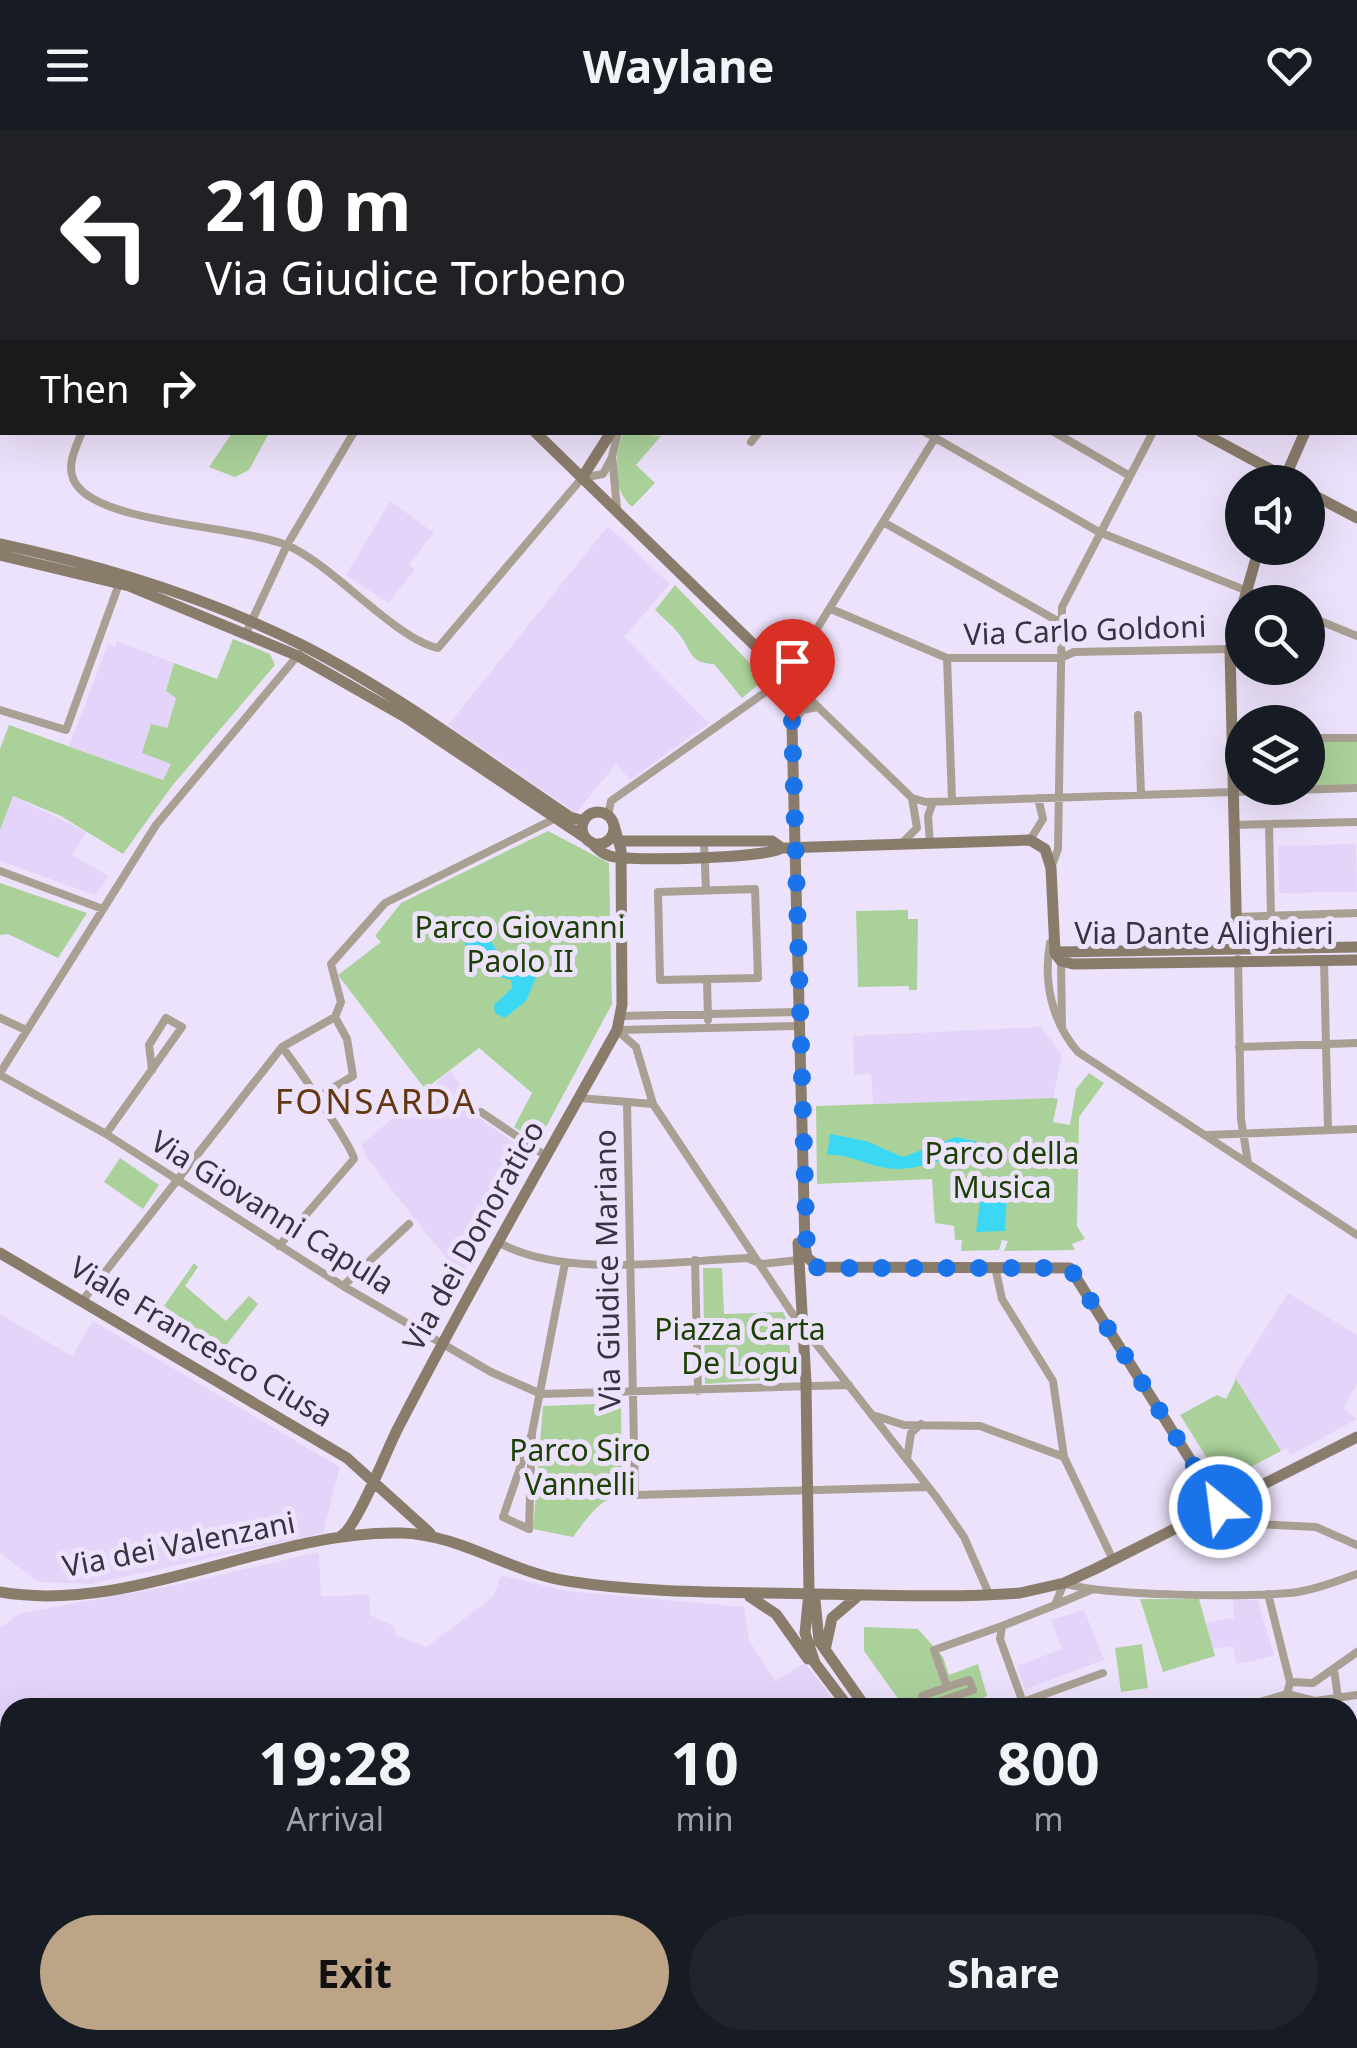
<!DOCTYPE html>
<html lang="en">
<head>
<meta charset="utf-8">
<style>
  :root { --surface:#171b24; --page:#20242c; --text:#f1f3f6; --muted:#9ea1a6; --accent:#bea487 }
  body { margin:0; font-family:"Noto Sans",sans-serif; background:var(--page); color:var(--text); height:100vh; display:flex; flex-direction:column; font-size:38px; white-space:nowrap }
  * { box-sizing:border-box; margin:0 }
  p { font-size:32px; color:var(--muted) }
  .icon { flex:none; width:55px; height:55px; fill:none; stroke:currentColor; stroke-width:2; stroke-linecap:round; stroke-linejoin:round }
  .map { position:relative; flex:1; overflow:hidden }
  .panel { position:absolute; left:0px; top:1568px; width:1358px; height:352px; display:flex; flex-direction:column; background:var(--surface); border-radius:30px 30px 0 0; box-shadow:0 10px 40px #0002 }
  .panel>* { flex:none }
  .hud { position:absolute; left:0px; top:0px; width:1358px; height:305px; box-shadow:0 10px 40px #0002; background:#202124; color:#fff; overflow:hidden }
  .buttons { position:absolute; left:1225px; top:335px; display:grid; gap:20px }
  .buttons a { display:grid; place-items:center; width:100px; height:100px; border-radius:50%; background:var(--surface); box-shadow:0 10px 40px #0002; font-size:50px }
  .pin { position:absolute; display:grid; place-items:center; width:85px; height:85px; color:#fff; margin:-102px -42px; border-radius:50% 50% 50% 0; rotate:-45deg; box-shadow:0 0 10px #0007 }
  .pin .icon { rotate:45deg }
  .me { position:absolute; width:110px; margin:-55px; rotate:331deg; stroke-linejoin:round; filter:drop-shadow(0 0 8px #0008) }
  .turn { display:flex; align-items:center; gap:35px; height:210px; padding:0 40px; font-size:45px }
  .turn .icon { width:130px; height:130px; stroke-width:2.5 }
  .turn b { display:block; font-size:70px; line-height:85px }
  .then { display:flex; align-items:center; height:95px; padding:0 40px; background:#0003; gap:20px; font-size:38px }
  .eta { display:flex; justify-content:space-evenly; align-items:center; height:170px; text-align:center }
  .eta b { font-size:60px; font-weight:700; line-height:70px }
  .primary-button { display:flex; gap:20px; margin-top:auto; padding:20px 40px }
  .primary-button a { flex:1; height:115px; border-radius:60px; background:var(--accent); color:#111; font-size:40px; font-weight:700; line-height:115px; text-align:center }
  .primary-button a+a { background:var(--page); color:var(--text) }
  header { display:flex; justify-content:space-between; align-items:center; height:130px; padding:0 40px; background:var(--surface); font-size:45px; font-weight:700 }
  .map>svg:first-child { display:block }
  .built { fill:#e5d4fa }
  .green { fill:#abd19a }
  .water { fill:#3cd8f3 }
  .lines { fill:none; stroke-linecap:round; stroke-linejoin:round }
  .street { stroke:#a99f93; stroke-width:8 }
  .secondary { stroke:#8a7c6b; stroke-width:11 }
  .highway { stroke:#614e36; stroke-width:15 }
  .tram { stroke:#514b59; stroke-width:2.5 }
  .route { stroke:#1a73e8; stroke-width:18; stroke-dasharray:0 32.4 }
  .labels { text-anchor:middle; stroke-width:10; stroke-linejoin:round; paint-order:stroke }
  .street-label { font-size:30px; fill:#38333f; stroke:#ede2fb }
  .park-label { font-size:30px; fill:#1d4105; stroke:#ede2fb }
  .quarter-label { font-size:35px; letter-spacing:2.5px; fill:#633810; stroke:#ede2fb }
</style>
</head>
<body>
<header><svg class="icon" aria-label="menu" viewBox="0 0 24 24"><path d="M4 6h16M4 12h16M4 18h16"/></svg>Waylane<svg class="icon" aria-label="heart" viewBox="0 0 24 24"><path d="M12 20l-8-8c-3-5 5-10 8-4 3-6 11-1 8 4z"/></svg></header>
<div class="map">
<svg width="1357" height="1918" viewBox="0 0 1357 1918">
  <rect width="100%" height="100%" fill="#ede2fb"/>
  <!-- built -->
  <path class="built" d="M390,371L434,403L409,434L415,440L388,473L346,445Z
    M608,396L670,454L624,507L709,593L630,650L616,634L576,683L448,595Z
    M117,511L174,533L166,561L176,567L166,599L143,623L172,634L163,650L69,616L108,514L115,517Z
    M12,666L87,702L72,725L109,746L95,765L0,731V700Z
    M1356,714L1357,762L1279,763L1278,716Z
    M1041,897L1062,926L1053,968L873,974L871,944L854,945L853,906Z
    M450,941L475,971V985L530,1024L461,1147L366,1027L362,1014Z
    M1288,1163L1357,1205V1255L1343,1278L1357,1289L1291,1325L1287,1318L1281,1321L1234,1248Z
    M0,1184L72,1226L93,1191L340,1337L323,1403L92,1454L38,1452L0,1423Z
    M319,1422L321,1466L369,1465L370,1485L394,1496L396,1505L426,1517L494,1466L501,1445L567,1461L744,1477L749,1510L775,1551L805,1533L839,1577L10,1578V1637L0,1623V1498L20,1483L176,1455Z
    M1233,1469L1258,1470L1274,1526L1236,1534L1233,1516L1213,1519L1205,1493L1234,1488Z
    M1084,1480L1104,1530L1025,1559L1017,1536L1062,1519L1051,1490Z
    M240,1910H519L512,1918H247Z"/>
  <!-- green -->
  <path class="green" d="M232,303H269L249,340L235,347L209,337Z
    M623,303L661,306L636,335L655,353L632,377C611,358 614,328 623,303Z
    M675,455L765,549L742,568L714,534C688,533 692,520 679,504C672,495 663,488 655,480Z
    M233,509L270,524L275,535L172,656L123,724L61,686L13,666L0,700V619L9,595L163,650L171,634L142,623L151,594L167,598L176,568L166,561L174,533L217,549Z
    M1357,610V657H1308V611Z
    M548,701L609,733L612,874L538,1012L514,997L532,963L479,918L425,959L338,845L381,812L375,806L401,773Z
    M0,753L87,783L58,828L8,804L0,805Z
    M908,780V789H918L917,860H909V856L858,857L856,781Z
    M1089,943L1104,953L1079,987L1077,1096L1085,1109L1072,1114L1075,1120L1004,1121L1008,1111L1002,1110L999,1120L961,1121L962,1110H955L954,1096L935,1093L932,1049L817,1054L816,976L1053,968L1058,969L1053,992L1070,995L1076,959Z
    M120,1028L159,1055L143,1079L104,1052Z
    M194,1133L198,1137L185,1156L226,1191L249,1166L258,1174L211,1235L203,1230L216,1212L164,1176Z
    M703,1138H722L724,1184L783,1182L789,1195L791,1248L705,1254Z
    M1236,1249L1281,1321L1222,1352L1180,1285L1217,1265L1226,1269Z
    M621,1273L622,1365C599,1368 586,1390 573,1407L533,1399L543,1276Z
    M1140,1469H1199L1215,1526L1163,1542Z
    M864,1497L918,1499L943,1527L949,1545L978,1534L987,1566L961,1577H904L864,1521Z
    M1142,1514L1148,1558L1121,1562L1115,1518Z
    M0,1623L10,1637V1910H240L247,1918H0Z"/>
  <!-- water -->
  <path class="water" d="M481,805L489,808L504,833L529,823L542,833L526,871L505,888L495,883L494,875L512,858L511,850L494,845L486,828L477,832L476,825L468,828L465,813Z
    M830,1004L866,1011L903,1027L956,1007L1001,1017L1004,1031C949,1016 942,1038 896,1039C872,1039 850,1023 827,1025Z
    M990,1050L986,1061L1007,1066L1005,1101L976,1102L980,1072L1003,1071H978L981,1051Z"/>
  <g class="lines">
    <!-- street -->
    <path class="street" d="M396,0L400,2
      M849,0L850,2
      M1193,0V2
      M9,2L10,0
      M840,2L841,0
      M0,22L2,16
      M1355,186L1357,180
      M82,302C74,321 63,342 80,359C113,394 238,396 286,415C330,432 396,510 438,518L582,348L603,344L612,327
      M925,302L1099,402L1275,472
      M1054,302L1130,346
      M751,312L759,302
      M617,378L612,327L618,302
      M885,393L1061,493
      M831,479L947,528H1061L1074,522L1230,519
      M1308,486L1357,506
      M247,501L287,415L354,302
      M947,528L952,671
      M787,547L912,668L917,698L903,712
      M0,580L66,600L119,454
      M1138,585L1141,664
      M794,592L802,580L818,577
      M1308,608H1357
      M912,668L926,672L1357,658
      M608,686L611,671L787,547L935,308
      M1233,695L1357,692
      M1269,695L1271,786
      M1030,710L1043,689L1038,668
      M704,712L706,760
      M930,714L928,686L933,672
      M1051,738L1058,719L1062,477L1153,302
      M0,741L103,779
      M755,759L758,848L660,850L658,762Z
      M1236,787L1357,783
      M1050,813C1043,852 1052,892 1078,922L1357,1105
      M1238,829L1241,989L1248,1033
      M1324,830L1328,999
      M1061,831L1062,898
      M707,849L708,890
      M621,886L799,882
      M335,887L341,872L331,834L385,773L554,689
      M0,888L26,900
      M617,900L636,917L653,974L792,1183L937,1368L964,1407L989,1464
      M618,900L798,896
      M1239,917L1357,913
      M0,943L156,695L299,524
      M0,945L106,1004L343,1156L491,1242L541,1264L849,1255
      M326,962L353,946L347,909L335,887
      M579,968L653,974
      M627,973L635,1365L928,1357
      M481,982L546,1026
      M106,1004L182,897L166,888L149,915L152,940
      M1207,1005L1357,999
      M498,1112C562,1149 674,1131 747,1128L762,1134L798,1130
      M279,1116L354,1029C352,1016 294,932 282,917
      M695,1130L698,1261
      M995,1137L1002,1169L1053,1251L1064,1327L1113,1430
      M343,1156L409,1094
      M83,1170L282,917L335,887
      M876,1286L904,1295L980,1296L1064,1327
      M532,1303L529,1399L503,1387L532,1303L565,1133
      M907,1329L911,1303L921,1294
      M1220,1377L1236,1393L1316,1397L1357,1415
      M1268,1464L1290,1552L1287,1564
      M1055,1475L1093,1459
      M1334,1539L1338,1568
      M1290,1552L1313,1553L1357,1522
      M947,1557L969,1550L973,1560L926,1576L922,1566L947,1557L934,1520L1002,1496
      M1023,1572L1103,1543
      M1025,1578L1000,1509L1002,1496L1055,1475L1064,1453C1099,1466 1257,1468 1298,1462C1318,1459 1338,1451 1357,1444
      M1239,1578L1287,1564L1315,1571L1357,1565
      M673,1910L683,1918
      M719,1918L725,1910
      M818,1918L825,1910
      M935,1918L952,1910
      M1037,1918L1040,1910"/>
    <!-- secondary -->
    <path class="secondary" d="M644,0L649,2
      M0,70L2,71
      M1355,207H1357
      M535,302L787,547L792,596L805,1116L807,1127L818,1137
      M1201,302L1294,352
      M582,348L611,302
      M1283,352L1305,302
      M1308,362L1357,388
      M0,414C104,436 206,467 302,515C396,563 482,628 570,687L584,691
      M0,425L129,456L298,526L405,587L587,709
      M582 698a16 16 0 1 1 32 0a16 16 0 1 1-32 0Z
      M620,711H772L782,718
      M591,712C596,718 603,724 610,726C629,732 769,728 782,718L1030,710L1045,719L1051,738L1055,822L1357,817
      M1237,818L1230,519L1259,418
      M1055,823L1061,831L1073,834L1357,830
      M798,1113L806,1252L809,1463L805,1503L815,1533L849,1578
      M0,1123L347,1328L430,1403
      M818,1137L1070,1138L1220,1377
      M342,1405C357,1397 387,1319 398,1298C468,1163 543,1032 617,900L622,875L621,720L614,695
      M0,1462C132,1485 269,1400 401,1403C459,1404 510,1442 567,1451C650,1464 733,1462 816,1464C884,1465 953,1468 1020,1463L1064,1453L1095,1439L1357,1307
      M809,1463L815,1470L819,1511L866,1578
      M750,1467L776,1484L808,1529
      M825,1520L832,1488L859,1465
      M1348,1714L1357,1712
      M1348,1782L1357,1777
      M537,1918L543,1910
      M549,1918L555,1910
      M1166,1918L1172,1910"/>
    <!-- highway -->
    <path class="highway" d="M49,2L50,0
      M64,2L65,0
      M77,2L78,0
      M91,2L92,0
      M0,133L2,123
      M0,163L2,158"/>
    <!-- tram -->
    <path class="tram" d="M1037,0L1044,2
      M1355,113H1357"/>
  </g>
  <g class="lines">
    <!-- route -->
    <path class="route" d="M792,591L807,1127L818,1138H1070L1220,1377"/>
  </g>
  <g class="labels">
    <!-- street labels -->
    <g class="street-label">
      <text transform="translate(1085 501) rotate(-2)" y="10">Via Carlo Goldoni</text>
      <text x="1204" y="814">Via Dante Alighieri</text>
      <text transform="translate(272 1083) rotate(32)" y="10">Via Giovanni Capula</text>
      <text transform="translate(474 1106) rotate(-61)" y="10">Via dei Donoratico</text>
      <text transform="translate(608 1140) rotate(-91)" y="10">Via Giudice Mariano</text>
      <text transform="translate(201 1212) rotate(31)" y="10">Viale Francesco Ciusa</text>
      <text transform="translate(179 1415) rotate(-11)" y="10">Via dei Valenzani</text>
    </g>
    <!-- park labels -->
    <g class="park-label">
      <text x="520" y="808">Parco Giovanni<tspan x="520" dy="34">Paolo II</tspan></text>
      <text x="1002" y="1034">Parco della<tspan x="1002" dy="34">Musica</tspan></text>
      <text x="740" y="1210">Piazza Carta<tspan x="740" dy="34">De Logu</tspan></text>
      <text x="580" y="1331">Parco Siro<tspan x="580" dy="34">Vannelli</tspan></text>
    </g>
    <!-- quarter labels -->
    <g class="quarter-label">
      <text x="376" y="984">FONSARDA</text>
    </g>
  </g>
</svg>
<div class="buttons">
<a><svg class="icon" aria-label="sound" viewBox="0 0 24 24"><path d="M4 9h4l5-4v14l-5-4H4zM17 9q2 3 0 6"/></svg></a>
<a><svg class="icon" aria-label="search" viewBox="0 0 24 24"><circle cx="10" cy="10" r="6"/><path d="M15 15l6 6"/></svg></a>
<a><svg class="icon" aria-label="layers" viewBox="0 0 24 24"><path d="M12 4l9 5-9 5-9-5zM3 14l9 5 9-5"/></svg></a>
</div>
<div class="pin" style="left:792px;top:591px;background:#d93025"><svg class="icon" aria-label="arrive" viewBox="0 0 24 24"><path d="M6 21V4h12l-3 4 3 4H6"/></svg></div>
<svg class="me" style="left:1220px;top:1377px" viewBox="-20 -20 40 40"><circle r="17" fill="#1a73e8" stroke="#fff" stroke-width="3"/><path d="M0-11L8 9 0 5-8 9z" fill="#fff"/></svg>
<div class="hud">
<div class="turn"><svg class="icon" aria-label="left" viewBox="0 0 24 24"><path d="M17 20v-9H6M10 6l-5 5 5 5"/></svg><div><b>210 m</b>Via Giudice Torbeno</div></div>
<div class="then">Then<svg class="icon" aria-label="right" viewBox="0 0 24 24"><path d="M7 20v-9h11M14 6l5 5-5 5"/></svg></div>
</div>
<section class="panel">
<div class="eta">
<div><b>19:28</b><p>Arrival</p></div>
<div><b>10</b><p>min</p></div>
<div><b>800</b><p>m</p></div>
</div>
<div class="primary-button"><a>Exit</a><a>Share</a></div>
</section>
</div>
</body>
</html>
